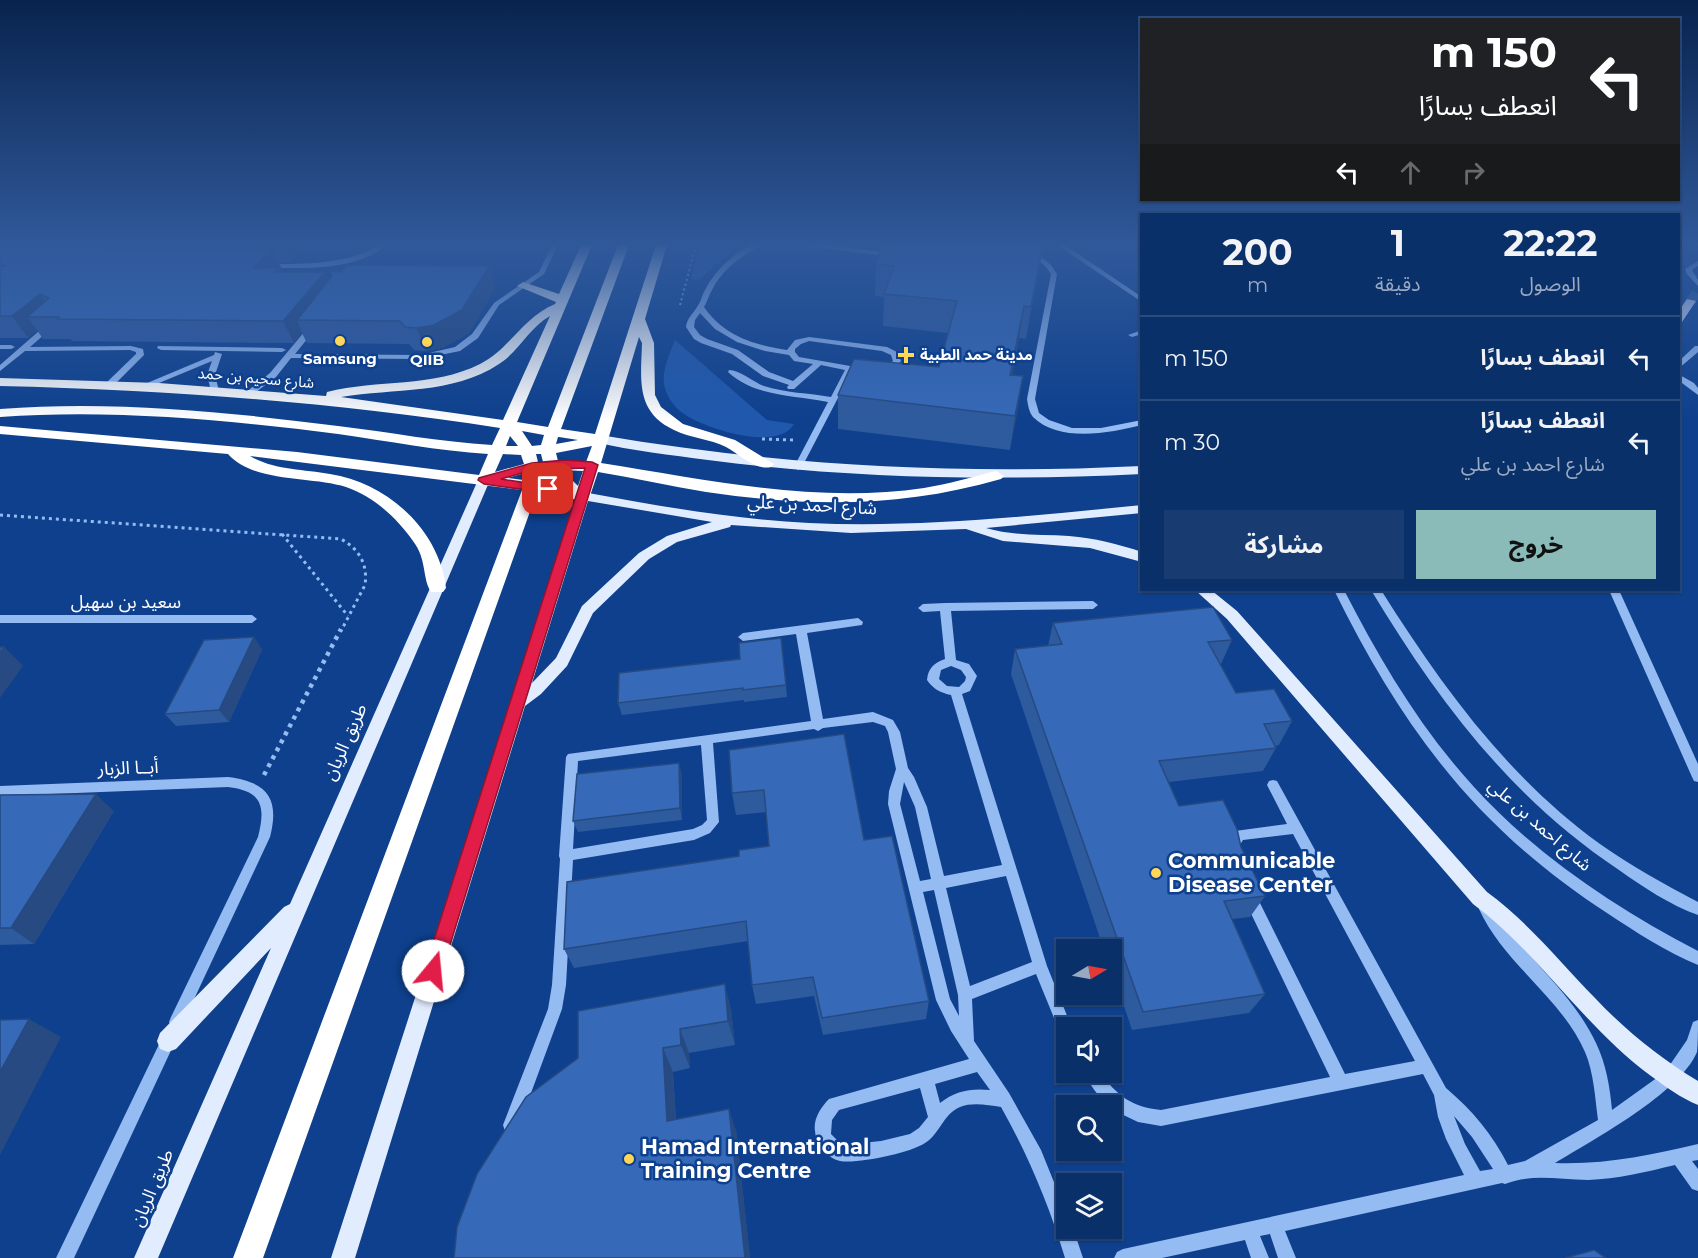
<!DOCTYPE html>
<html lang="ar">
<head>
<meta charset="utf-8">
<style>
  :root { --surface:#0a306a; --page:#183c72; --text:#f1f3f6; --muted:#99a9c1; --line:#2a4b7e; --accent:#8bbbb9 }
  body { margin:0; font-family:Montserrat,"Noto Sans Arabic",sans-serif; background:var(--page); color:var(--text); direction:rtl; height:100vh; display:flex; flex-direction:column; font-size:22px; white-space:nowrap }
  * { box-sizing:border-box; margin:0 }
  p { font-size:20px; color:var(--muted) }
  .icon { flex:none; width:33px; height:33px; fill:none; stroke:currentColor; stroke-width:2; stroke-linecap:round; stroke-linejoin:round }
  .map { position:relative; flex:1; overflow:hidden; direction:ltr }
  .side { position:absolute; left:1140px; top:213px; width:540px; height:378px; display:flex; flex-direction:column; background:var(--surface); border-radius:0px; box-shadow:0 2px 4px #0004,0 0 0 2px var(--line); direction:rtl }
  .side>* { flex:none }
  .hud { position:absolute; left:1140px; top:18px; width:540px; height:183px; border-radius:0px; box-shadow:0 2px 4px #0004,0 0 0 2px var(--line); direction:rtl; background:#202124; color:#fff; overflow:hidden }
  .needle { width:39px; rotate:80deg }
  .controls { position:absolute; left:1056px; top:939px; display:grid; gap:12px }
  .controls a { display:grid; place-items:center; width:66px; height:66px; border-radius:0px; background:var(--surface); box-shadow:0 2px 4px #0004,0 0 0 2px var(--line); font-size:30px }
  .pin { position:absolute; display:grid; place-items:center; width:51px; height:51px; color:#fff; margin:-26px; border-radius:12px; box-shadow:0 3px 9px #0006 }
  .me { position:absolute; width:66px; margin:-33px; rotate:17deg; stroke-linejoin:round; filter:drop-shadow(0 0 4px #0008) }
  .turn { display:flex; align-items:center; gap:21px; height:126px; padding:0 24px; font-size:27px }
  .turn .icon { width:78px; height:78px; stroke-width:2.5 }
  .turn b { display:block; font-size:42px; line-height:51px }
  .lanes { display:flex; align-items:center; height:57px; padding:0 24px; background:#0003; justify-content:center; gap:30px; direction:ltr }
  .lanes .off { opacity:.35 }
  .eta { display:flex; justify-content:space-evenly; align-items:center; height:102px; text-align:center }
  .eta b { font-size:36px; font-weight:700; line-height:42px }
  .button { display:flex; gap:12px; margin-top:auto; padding:12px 24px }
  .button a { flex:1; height:69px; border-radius:0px; background:var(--accent); color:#111; font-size:24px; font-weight:700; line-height:69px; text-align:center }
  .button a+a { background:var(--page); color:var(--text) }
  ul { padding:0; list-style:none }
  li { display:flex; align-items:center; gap:18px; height:84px; padding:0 24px; border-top:2px solid var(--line) }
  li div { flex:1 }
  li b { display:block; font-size:22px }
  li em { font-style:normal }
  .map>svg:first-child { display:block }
  .green { fill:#1f58ad }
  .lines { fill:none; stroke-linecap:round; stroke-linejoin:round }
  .major-tunnel { stroke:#325d9e; stroke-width:10; stroke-dasharray:10 5; stroke-linecap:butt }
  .path-far2 { stroke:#95bbf3; stroke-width:2; stroke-dasharray:2 3; stroke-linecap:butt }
  .path-far1 { stroke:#95bbf3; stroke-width:3; stroke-dasharray:3 4; stroke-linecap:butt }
  .path { stroke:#95bbf3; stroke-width:4.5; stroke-dasharray:4 5; stroke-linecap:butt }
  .minor { fill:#95bbf3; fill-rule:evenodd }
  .major { fill:#e2ecff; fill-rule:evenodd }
  .highway { fill:#fff; fill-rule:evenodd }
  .wall { fill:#2e5a9e }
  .shaded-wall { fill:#264a81 }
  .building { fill:#3669b8; stroke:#264a81; stroke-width:1.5 }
  .route { fill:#e11d48; stroke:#92132f; stroke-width:1.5 }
  .poi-dot { fill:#ffd758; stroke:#0e408d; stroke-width:2 }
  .labels { text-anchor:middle; stroke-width:5; stroke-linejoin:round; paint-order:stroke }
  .far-poi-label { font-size:15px; font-weight:bold; fill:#fff; stroke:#0e408d }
  .far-street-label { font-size:15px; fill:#fff; stroke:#0e408d }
  .street-label { font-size:18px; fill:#fff; stroke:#0e408d }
  .near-poi-label { font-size:21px; font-weight:bold; fill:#fff; stroke:#0e408d; text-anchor:start }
</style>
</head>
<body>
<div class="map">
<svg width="1698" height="1258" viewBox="0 0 1698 1258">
  <rect width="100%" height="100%" fill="#0e408d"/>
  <!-- green -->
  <path class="green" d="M700,245H738L699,280L691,279Z
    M675,340L767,420L794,424C778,453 701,428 680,411C672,404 666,395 664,384C662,370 670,353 675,340Z"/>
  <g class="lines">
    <!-- major-tunnel -->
    <path class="major-tunnel" d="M1691,301L1698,290"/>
    <!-- path-far2 -->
    <path class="path-far2" d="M680,305L696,245"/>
    <!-- path-far1 -->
    <path class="path-far1" d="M762,439L794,440
      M0,515L341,539C359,549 368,564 365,585L341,631
      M282,534L348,616"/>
    <!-- path -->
    <path class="path" d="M264,775L341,629"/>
    <!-- minor -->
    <path class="minor" d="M380,245H388C354,271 307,268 267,268L264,266L267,264C306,264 345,265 380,245Z
      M552,245H558L544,274L499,305L478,338L460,351L420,359L291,358L276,377L252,395H249L245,393L270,373L310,325H313L317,327L295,354L420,355L455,347L472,334L494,303L539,272Z
      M752,245H761C741,257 723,268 712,290C709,295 707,302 704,307C724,336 754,345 787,350L795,340L809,337L887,347L897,352L901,361C885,378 874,374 852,371L802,467L798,470L794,467L828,402C794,395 755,397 728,372L729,370C740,370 753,382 764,386C785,393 809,393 831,397L845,370L821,365L794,389H788L787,387L789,385L763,376L732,354L701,343L694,339L686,327C687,318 693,314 697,307C701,302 702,295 705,290C715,271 732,254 752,245ZM700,313L715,329L737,342L765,351L789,355L794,361L813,364L793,381L769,372L738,350L707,339L700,335L694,327L695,320ZM809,341L882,351L891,355L893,361L885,368L873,370L799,357L795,352V349L801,344Z
      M798,245H822L894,253L897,255L894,257Z
      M1057,245H1065L1142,297V302Z
      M1678,245H1682L1678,249Z
      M1031,249L1051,265L1057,274L1035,399L1039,413L1049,420L1072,428H1101L1142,420V425C1110,433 1059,443 1033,417C1029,412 1028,405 1027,399L1051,274L1046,267L1029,252V250Z
      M1698,261V266L1692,270L1698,280V286L1687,274L1685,269Z
      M47,324L54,326L30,347L131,346L143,349L144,355L112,387H109L105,385L106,383L136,354V352L130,350L25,351L0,371V365Z
      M1142,330V334L1132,337L1128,335Z
      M0,345H11L15,347L11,349H0Z
      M158,346L282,348L286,350L282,352L161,350L157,348Z
      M1695,346H1698V352L1678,369V362Z
      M215,352L222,354L215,375L219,391L218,393H215L211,391L207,375L212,361L147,388H141L140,386L214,355Z
      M1678,374L1694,383L1698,388V395L1678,380Z
      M1334,590H1344C1380,660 1420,728 1474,787C1537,856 1616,908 1698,951V965C1666,952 1636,932 1607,913C1476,828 1402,728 1334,590Z
      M1371,590H1381C1441,685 1507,777 1600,844C1631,866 1664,884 1698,902V915C1670,905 1643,887 1619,870C1510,797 1438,701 1371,590Z
      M1609,590H1619L1698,764V782L1694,781L1692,777Z
      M1093,601L1098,605L1093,609L951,611L956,660L969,664L977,676L970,691L962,694L1047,966L1072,1028H1066V1037L1061,1035L1036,974L972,999L974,1041L1009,1093L1041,1150L1066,1212V1228H1073L1083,1258H1065C1049,1205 1028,1155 1001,1107C988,1105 972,1102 960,1107C943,1114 940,1134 925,1143C910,1153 858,1164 840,1161C827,1158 816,1144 815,1131C813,1119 821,1107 829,1099L969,1059L951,1031L936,1000L888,804L889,791L896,769L888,732L885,726L873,722L823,728L818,731L814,729L713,743L719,822L710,833L694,840L573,860L566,985L562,1009L517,1131L511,1133L505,1131L503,1125L548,1009L552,985L560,859L559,856L566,757L568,754L811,721L796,634L743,641L738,637L743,633L858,618L863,622L862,625L807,633L823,719L873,712L893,720L900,732L908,768L914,777L927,807L944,876L1002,865L951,695C941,693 933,689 927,680C928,668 934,663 945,659L940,611L923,612L918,608L923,604L945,603ZM951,666L961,670L966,677L965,681L959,687L947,686L939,679L941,670ZM701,745L707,820L702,825L693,829L573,849L578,761ZM904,782L915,807L931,879L920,881L900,804ZM1006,876L1032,962L970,986L946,888ZM934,890L958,995L959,1016L950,999L923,892ZM977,1072L990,1090C971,1088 955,1091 940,1103L935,1084ZM920,1088L928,1117L919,1128L910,1134L881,1141L842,1145L831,1134L832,1120L839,1110Z
      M0,615H252L257,619L252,623H0Z
      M228,777C267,782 280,798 270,837L181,1027L176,1029L171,1027L169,1022L171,1017L258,837C266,806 262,791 228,787L0,796V786Z
      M1273,780L1277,781L1446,1088C1472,1110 1493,1135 1508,1165L1525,1161L1598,1120C1595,1098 1594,1073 1585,1052C1561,997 1504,964 1479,909L1481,905L1486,903L1491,905C1521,954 1571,990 1596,1043C1606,1064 1610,1087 1612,1110L1665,1072L1687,1040L1693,1022L1698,1020C1698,1029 1698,1043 1697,1052C1680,1093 1593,1140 1555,1163C1604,1165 1651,1155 1698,1144V1160L1692,1161L1698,1169V1191L1692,1189L1675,1165C1646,1172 1617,1179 1588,1180C1559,1180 1532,1173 1505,1184L1502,1183L1285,1231L1296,1258H1278L1270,1234L1260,1236L1269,1258H1251L1245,1240L1162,1258H1114L1117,1252L1123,1249L1464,1175L1446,1139L1438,1117L1434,1095L1423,1074L1161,1126L1138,1122L1115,1111L1112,1108V1106H1108C1099,1096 1089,1085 1084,1072H1100C1117,1096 1132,1107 1161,1110L1330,1077L1243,897L1245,893L1250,891L1255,893L1345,1074L1415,1061L1293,834L1243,840L1236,851L1231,853L1226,851L1225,847L1235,831L1287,824L1267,785L1269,781ZM1454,1116L1472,1137L1493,1169L1480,1171L1465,1144Z
      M169,1032L174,1034L176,1039L174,1044L74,1258H56L164,1034Z"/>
    <!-- major -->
    <path class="major" d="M1687,299L1696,301L1682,322L1678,323V312Z
      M600,435C783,466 956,475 1142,466V474C997,481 852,479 708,460C671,455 632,451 596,442V436Z
      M484,476L490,480L158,1258H134L271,948L176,1049L168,1052L160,1049L157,1041L160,1033L284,907L290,904L478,480Z
      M583,492C658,506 733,519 809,523C920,528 1031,516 1142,505V513L986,528C1013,536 1041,534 1069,536C1094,538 1118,544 1142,552V562L1090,548L1003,541L966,529L851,533L731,525L730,527L677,542L649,559L593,613L567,666L541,694L525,706L355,1258H331L577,496ZM588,501L712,522L667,536L639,553L582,606L556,658L532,683Z
      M1195,590H1211L1237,611L1487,892C1528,922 1559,961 1595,998C1625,1030 1660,1058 1698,1081V1105C1681,1098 1666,1087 1651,1076C1584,1027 1540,954 1473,904L1227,619Z"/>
    <!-- highway -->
    <path class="highway" d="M581,245H592L517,422L548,427L618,245H629L561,429L595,434L656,245H667L645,319L654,343L655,395L661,407L683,424L735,440L774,464L771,467C756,471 739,454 726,447C710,439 690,438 674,430C635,412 641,379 642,343L639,337L601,463C709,480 815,504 924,488C949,484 972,477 996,471L1004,476L1001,479C900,508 810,507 706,492C670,486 634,478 598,472L589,499L583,501L537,492L263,1258H233L522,490L250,456C274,470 303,469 330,474C387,483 439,529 446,588L443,592H431C422,578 427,559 413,541C397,518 373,496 346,487C312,476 253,483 228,454L0,434V426L297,452L479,475L488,454C438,451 388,441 338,434C227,420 112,409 0,417V409C112,400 227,412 338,426C389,432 440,442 492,445L500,428C333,402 169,390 0,386V378L159,383L326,396L327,392C378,379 432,388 480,364C510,349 522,318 555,304L556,302L517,286L523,282L559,294ZM550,316L503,420L341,397C394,388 452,395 499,364C519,351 529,328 550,316ZM522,431L544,435L541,445L532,446ZM510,436L518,446H506ZM558,437H559L578,440L556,444ZM592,446L586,462L558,461L556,453ZM503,454L521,455L524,464L495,472ZM536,454H541L543,462H538ZM547,470L559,487L539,483L540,471ZM562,470L583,471L578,486ZM525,473L524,480L507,478Z"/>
  </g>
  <!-- wall -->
  <path class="wall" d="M0,245H307L291,262H278L282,270L281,272H325L329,280L332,277L330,271L489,266L495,288L469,333L442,348L425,351L414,350L409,344L307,343L302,333L294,343L72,341L71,339H43L37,330L28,338H0Z
    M1043,245L1038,276L1026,339L1019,338L1012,375L1023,376L1010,450L838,429V395L939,367L948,333L883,326L884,297L875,296L876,264Z
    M1053,623L1232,640L1221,664H1220L1236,693L1292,721L1279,745L1275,746L1276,748L1263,771L1169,782L1179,806L1241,847L1265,896L1250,917L1232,919L1265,994L1249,1013L1132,1030L1112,970V950H1104L1011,674L1015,649L1048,646Z
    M254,637L262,650L229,722L176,726L165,714Z
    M619,673L786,685L787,697L744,702V700L622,715L618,703Z
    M729,750L864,840L929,1001L926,1019L823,1035L814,996L756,1004L752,985L748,941L574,968L564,949L769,846L766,812L736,815L732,793Z
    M682,775V820L578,832L573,821Z
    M0,795L114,811L34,944L0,945Z
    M731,1009L735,1045L689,1053L690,1068L673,1072L676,1119L736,1130L750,1258H454L578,1058Z"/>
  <!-- shaded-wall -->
  <path class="shaded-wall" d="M283,245H307L291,262Z
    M1043,245L1038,276L1026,339L1031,307Z
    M273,249L282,270L280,272L253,268Z
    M489,266L495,288L469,333L442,348L425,351L417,328Z
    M325,272L335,294L297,320L302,333L294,343L283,321Z
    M40,294L55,316L27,317L37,330L28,338L12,316Z
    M1024,306L1019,338L1005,408L1010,375Z
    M1023,376L1018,410L1010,450L1015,416Z
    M254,637L262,650L229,722L219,710Z
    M4,647L23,666L0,698V653Z
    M679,763L682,775V820L680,808Z
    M96,794L114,811L34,944L11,928Z
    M725,984L731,1009L735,1045L728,1021Z
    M29,1019L61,1037L0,1155V1072Z
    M680,1029L689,1053L690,1068L681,1045Z
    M663,1048L673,1072L677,1142L667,1121Z
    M729,1109L736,1130L750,1258H745Z"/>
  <!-- building -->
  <path class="building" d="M882,245H1043L1031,307L1024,306L1010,375L1023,376L1015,416L838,395L854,359L939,367L957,301L884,294L894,266L876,264Z
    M0,247L273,249L253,268H278L275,272H325L283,321L57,319L59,317H27L49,298L40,294L12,316H0V266H5L0,263Z
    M346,265L489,266L462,310L434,325L417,328L405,327L400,321L297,320L332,276L330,271L341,272Z
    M1213,607L1232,640L1208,642L1236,693L1274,689L1292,721L1264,724L1276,748L1159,761L1179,806L1223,800L1237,829L1241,847L1265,896L1224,901L1265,994L1143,1012L1015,649L1062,644L1053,623Z
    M254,637L219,710L165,714L204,640Z
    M781,638L786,685L743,690V688L618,703L619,673L740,659L739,643Z
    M0,647H4L0,653Z
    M844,734L864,840L892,836L929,1001L822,1018L813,977L752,985L746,921L564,949L567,882L739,856V850L769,846L764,790L732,793L729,750Z
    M679,763L680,808L573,821L577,774Z
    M96,794L11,928H0V795Z
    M725,984L728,1021L680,1029L681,1045L663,1048L667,1121L729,1109L745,1258H454L457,1227L477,1174L526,1097L578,1058V1011Z
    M29,1019L0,1072V1020Z
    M1594,1250L1606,1258H1565Z"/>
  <!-- sky -->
  <linearGradient id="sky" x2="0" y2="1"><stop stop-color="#08234e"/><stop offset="0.58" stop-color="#30599a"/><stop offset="1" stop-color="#30599a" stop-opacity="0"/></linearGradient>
  <rect width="1698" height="421" fill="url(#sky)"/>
  <!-- route -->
  <path class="route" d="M565,460L592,462L598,465L442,971L440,978L433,980L427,978L424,971L585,468L533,470L501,479L552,487V492L548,493L484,484L478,480L479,478L532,463Z"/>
  <!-- markers -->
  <g class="poi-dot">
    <circle cx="340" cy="341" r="6"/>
    <circle cx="427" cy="342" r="6"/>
    <path d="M903 346h6v6h6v6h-6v6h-6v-6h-6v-6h6z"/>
    <circle cx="1156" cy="873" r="6"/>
    <circle cx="629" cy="1159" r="6"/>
  </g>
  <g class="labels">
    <!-- far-poi labels -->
    <g class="far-poi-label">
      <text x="920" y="360" text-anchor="start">مدينة حمد الطبية</text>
      <text x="340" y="364">Samsung</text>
      <text x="427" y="365">QIIB</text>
    </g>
    <!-- far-street labels -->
    <g class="far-street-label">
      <text transform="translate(256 378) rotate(5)" y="5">شارع سحيم بن حمد</text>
    </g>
    <!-- street labels -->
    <g class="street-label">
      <text transform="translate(812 505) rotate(3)" y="6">شارع احمد بن علي</text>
      <text x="126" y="608">سعيد بن سهيل</text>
      <text transform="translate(345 742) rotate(-66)" y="6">طريق الريان</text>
      <text transform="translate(128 768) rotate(-2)" y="6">أبــا الزبار</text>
      <text transform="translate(1540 825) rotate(41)" y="6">شارع احمد بن علي</text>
      <text transform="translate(152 1188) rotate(-67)" y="6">طريق الريان</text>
    </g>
    <!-- near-poi labels -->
    <g class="near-poi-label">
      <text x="1168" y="868">Communicable<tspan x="1168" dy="24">Disease Center</tspan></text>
      <text x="641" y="1154">Hamad International<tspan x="641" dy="24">Training Centre</tspan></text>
    </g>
  </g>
</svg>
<div class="controls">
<a><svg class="needle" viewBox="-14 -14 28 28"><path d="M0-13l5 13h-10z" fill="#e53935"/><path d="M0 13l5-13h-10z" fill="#99a9c1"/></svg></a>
<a><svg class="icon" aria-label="sound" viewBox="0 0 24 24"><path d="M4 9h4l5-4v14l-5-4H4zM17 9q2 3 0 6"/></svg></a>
<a><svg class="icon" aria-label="search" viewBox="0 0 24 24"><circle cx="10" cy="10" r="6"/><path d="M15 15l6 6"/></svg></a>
<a><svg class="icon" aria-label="layers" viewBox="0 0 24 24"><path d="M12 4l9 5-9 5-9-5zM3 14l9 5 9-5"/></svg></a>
</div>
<div class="pin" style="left:548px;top:489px;background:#d93025"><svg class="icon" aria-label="arrive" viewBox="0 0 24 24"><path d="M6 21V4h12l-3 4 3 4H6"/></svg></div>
<svg class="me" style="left:433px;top:971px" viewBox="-20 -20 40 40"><circle r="19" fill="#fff"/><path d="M0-13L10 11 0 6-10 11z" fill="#e11d48"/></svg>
<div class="hud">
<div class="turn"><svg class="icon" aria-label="left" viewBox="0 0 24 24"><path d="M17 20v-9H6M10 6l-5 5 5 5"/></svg><div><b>150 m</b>انعطف يسارًا</div></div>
<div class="lanes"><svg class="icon" aria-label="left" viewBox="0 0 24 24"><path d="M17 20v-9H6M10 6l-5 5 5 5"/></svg><svg class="icon off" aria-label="ahead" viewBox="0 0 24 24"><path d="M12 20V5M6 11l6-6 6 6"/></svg><svg class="icon off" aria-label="right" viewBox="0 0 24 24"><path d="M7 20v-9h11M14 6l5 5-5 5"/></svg></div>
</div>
<section class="side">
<div class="eta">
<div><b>22:22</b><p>الوصول</p></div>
<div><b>1</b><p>دقيقة</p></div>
<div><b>200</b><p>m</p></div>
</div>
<ul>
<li><svg class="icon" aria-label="left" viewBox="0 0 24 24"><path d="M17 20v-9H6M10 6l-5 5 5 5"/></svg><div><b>انعطف يسارًا</b></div><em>150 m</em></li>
<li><svg class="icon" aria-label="left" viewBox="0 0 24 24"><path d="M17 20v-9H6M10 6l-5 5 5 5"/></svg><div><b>انعطف يسارًا</b><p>شارع احمد بن علي</p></div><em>30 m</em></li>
</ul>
<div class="button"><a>خروج</a><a>مشاركة</a></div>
</section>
</div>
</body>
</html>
